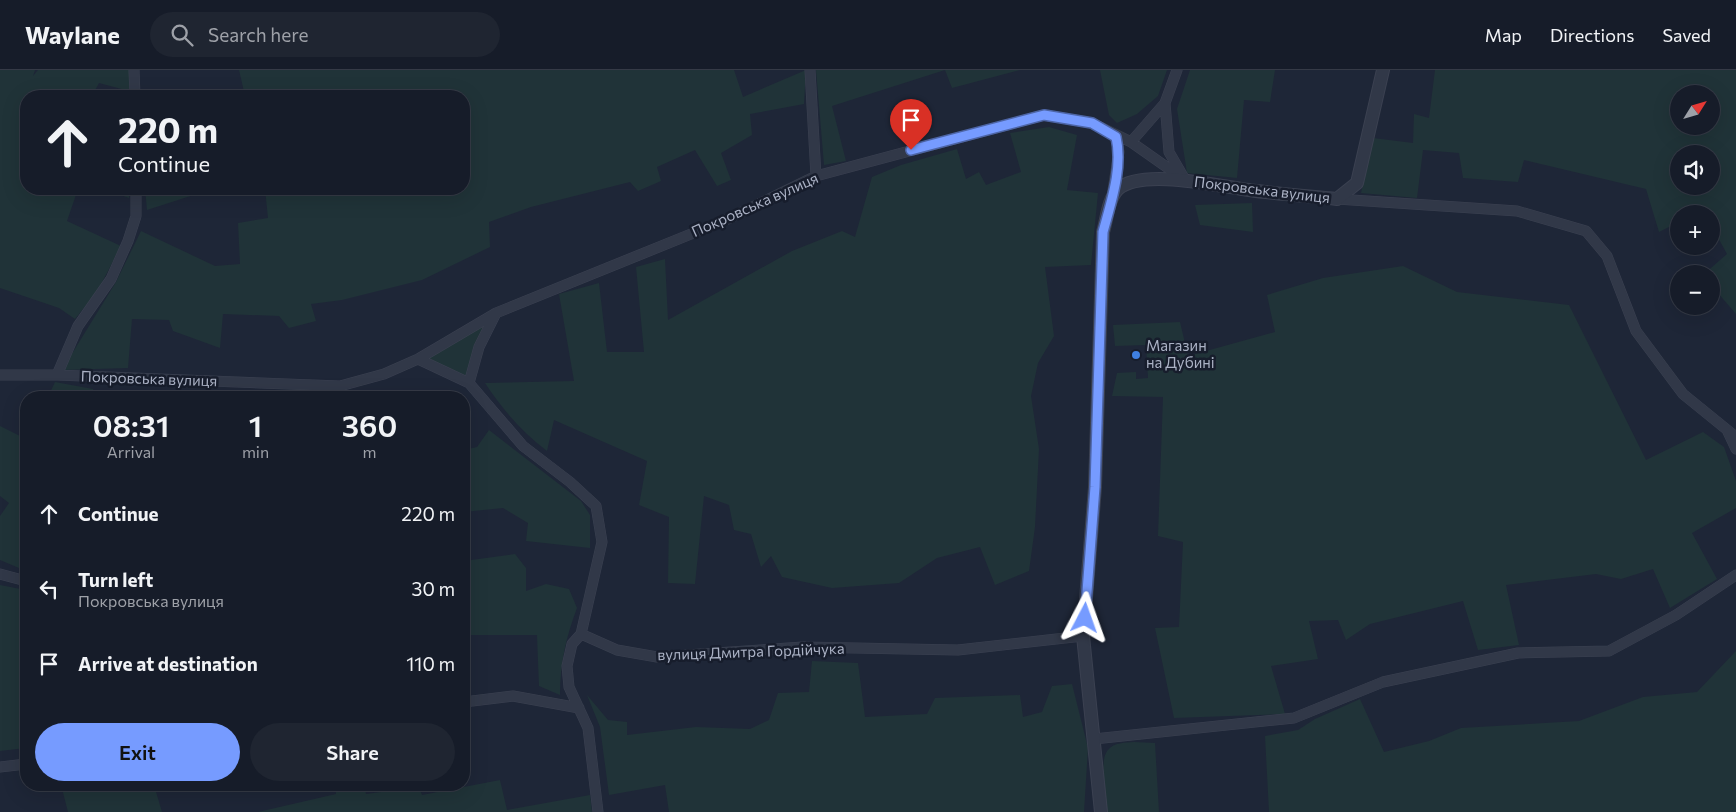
<!DOCTYPE html>
<html lang="en">
<head>
<meta charset="utf-8">
<style>
  :root { --surface:#161c29; --page:#1f2531; --text:#f1f3f6; --muted:#9ea1a8; --line:#353a46; --accent:#769bff }
  body { margin:0; font-family:Commissioner,sans-serif; background:var(--page); color:var(--text); height:100vh; display:flex; flex-direction:column; font-size:19px; white-space:nowrap }
  * { box-sizing:border-box; margin:0 }
  p { font-size:16px; color:var(--muted) }
  .icon { flex:none; width:28px; height:28px; fill:none; stroke:currentColor; stroke-width:2; stroke-linecap:round; stroke-linejoin:round }
  .map { position:relative; flex:1; overflow:hidden }
  .sheet { position:absolute; left:20px; top:321px; width:450px; height:400px; display:flex; flex-direction:column; background:var(--surface); border-radius:20px; box-shadow:0 5px 20px #0002,0 0 0 1px var(--line) }
  .sheet>* { flex:none }
  .hud { position:absolute; left:20px; top:20px; width:450px; height:105px; border-radius:20px; box-shadow:0 5px 20px #0002,0 0 0 1px var(--line); background:#161c29; color:var(--text); overflow:hidden }
  .needle { width:32px; rotate:53deg }
  .controls { position:absolute; left:1670px; top:15px; display:grid; gap:10px }
  .controls a { display:grid; place-items:center; width:50px; height:50px; border-radius:50%; background:var(--surface); box-shadow:0 5px 20px #0002,0 0 0 1px var(--line); font-size:25px }
  .pin { position:absolute; display:grid; place-items:center; width:42px; height:42px; color:#fff; margin:-51px -21px; border-radius:50% 50% 50% 0; rotate:-45deg; box-shadow:0 0 5px #0007 }
  .pin .icon { rotate:45deg }
  .me { position:absolute; width:55px; margin:-28px; rotate:4deg; stroke-linejoin:round; filter:drop-shadow(0 0 4px #0008) }
  .turn { display:flex; align-items:center; gap:18px; height:105px; padding:0 15px; font-size:22px }
  .turn .icon { width:65px; height:65px; stroke-width:2.5 }
  .turn b { display:block; font-size:35px; line-height:42px }
  .eta { display:flex; justify-content:space-evenly; align-items:center; height:85px; text-align:center }
  .eta b { font-size:30px; font-weight:600; line-height:35px }
  .action { display:flex; gap:10px; margin-top:auto; padding:10px 15px }
  .action a { flex:1; height:58px; border-radius:30px; background:var(--accent); color:#111; font-size:20px; font-weight:600; line-height:58px; text-align:center }
  .action a+a { background:var(--page); color:var(--text) }
  ul { padding:0; list-style:none }
  li { display:flex; align-items:center; gap:15px; height:75px; padding:0 15px }
  li div { flex:1 }
  li b { display:block; font-size:19px }
  li em { font-style:normal }
  header { display:flex; align-items:center; gap:30px; box-sizing:border-box; height:70px; padding:0 25px; background:var(--surface); border-bottom:1px solid var(--line) }
  header strong { font-size:24px }
  nav { display:flex; gap:28px; margin-inline-start:auto; font-size:18px }
  .search { width:350px; height:45px; background:var(--page); display:flex; align-items:center; gap:12px; box-sizing:border-box; padding:0 18px; border-radius:28px; color:var(--muted); font-size:19px }
  .map>svg:first-child { display:block }
  .green { fill:#203338; fill-rule:evenodd }
  .lines { fill:none; stroke-linecap:round; stroke-linejoin:round }
  .minor-casing { stroke:#3b4151; stroke-width:11 }
  .tertiary-casing { stroke:#3b4151; stroke-width:14 }
  .minor { stroke:#313848; stroke-width:10 }
  .tertiary { stroke:#313848; stroke-width:12 }
  .route-casing { stroke:#4d65a6; stroke-width:12 }
  .route { stroke:#769bff; stroke-width:9 }
  .shop-dot { fill:#3f7fe0; stroke:#171d2c; stroke-width:2 }
  .labels { text-anchor:middle; stroke-width:5; stroke-linejoin:round; paint-order:stroke }
  .street-label { font-size:15px; fill:#abb2c5; stroke:#171d2c }
  .poi-label { font-size:15px; fill:#abb2c5; stroke:#171d2c; text-anchor:start }
</style>
</head>
<body>
<header>
<strong>Waylane</strong>
<div class="search"><svg class="icon" aria-label="search" viewBox="0 0 24 24"><circle cx="10" cy="10" r="6"/><path d="M15 15l6 6"/></svg>Search here</div>
<nav><a>Map</a><a>Directions</a><a>Saved</a></nav>
</header>
<div class="map">
<svg width="1736" height="742" viewBox="0 0 1736 742">
  <rect width="100%" height="100%" fill="#1e2637"/>
  <!-- green -->
  <path class="green" d="M0,0H35L33,6L38,0H129V21L99,13L92,26H26V119H78L67,151L121,176L97,222L75,249L59,238L0,218Z
    M239,0H734L743,27L806,0L804,34L750,44L752,65L721,83L731,110L717,116L695,80L657,97L661,111L638,121L630,112L531,137L489,152L490,177L422,210L342,230L311,234L316,251L289,258L279,246L223,244L220,278L173,261L169,250L132,249L128,298L62,300L116,212L141,161L215,196L240,194L238,153L268,148L265,119H464V26H245Z
    M816,0H1020L952,18L945,0L832,36L846,91L824,95Z
    M1100,0H1167L1158,26L1137,44L1117,53L1109,45Z
    M1190,0H1275L1270,32L1244,30L1237,108L1187,103L1177,39Z
    M1435,0H1736V244L1711,215V204H1704L1727,184L1711,155V144H1705L1703,139L1694,144H1679V152L1659,162L1646,119L1524,90L1518,112L1463,108L1459,83L1423,80L1417,128L1361,123L1373,68L1413,73L1414,44L1429,48ZM1679,24H1711V56H1679ZM1679,84H1711V116H1679Z
    M1049,57L1077,65L1067,120L1098,123L1091,195L1045,197L1054,266L1038,293L1031,326L1039,379L1035,457L1029,501L995,515L980,477L937,488L899,513L832,518L782,507L771,486L761,497L751,464L734,460L729,435L704,426L695,514L668,513L669,447L639,435L647,391L554,350L547,381C522,362 502,339 485,313L574,311L559,224L599,213L607,282H644L636,197L665,189L668,250L792,181L842,161L855,167L872,107L901,95L957,79L966,109L979,102L986,115L1021,102L1010,63Z
    M105,119H129V128Z
    M145,119H206V121L147,140Z
    M1252,133L1253,162L1200,155L1195,135Z
    M1403,196L1457,222L1569,235L1646,390L1703,362L1724,377L1736,411V438L1692,463L1717,509L1670,538L1653,499L1621,509L1596,504L1506,515L1519,575L1478,580L1463,531L1370,554L1346,570L1338,550L1309,551L1318,589L1271,596L1285,644L1174,648L1155,558L1179,557L1183,472L1158,466L1163,327L1112,326L1117,303L1136,302V309L1148,308L1146,275L1115,276L1113,255L1180,252L1188,286L1275,262L1267,225L1323,208Z
    M487,251L466,307L427,289Z
    M55,312L93,319L96,327H48Z
    M0,356L26,369V501L0,490V446L9,433L0,426Z
    M489,360L581,431L590,445V478L526,471L528,453L503,438L464,442V380L477,377Z
    M515,484L526,498V521L546,514L569,519L577,538C566,567 560,594 560,625L539,616L537,565H464V491Z
    M0,515L26,520V642L24,643L26,652V678L0,681Z
    M1736,581V742H1269L1265,666L1298,660L1315,649L1360,629L1384,682L1429,671L1461,658L1579,651L1643,627L1697,622Z
    M812,591L858,593L865,647L927,644L935,628L1020,625L1023,647L1042,642L1052,616L1072,614L1088,678L1084,742H669L665,715L609,725L600,657L587,625L608,650L627,652V665L696,657L750,659L769,650L778,623L809,622Z
    M1134,672L1155,673L1159,742H1106C1105,729 1099,689 1108,680C1114,672 1125,673 1134,672Z
    M500,710L507,740L590,725L592,742H258L336,724L335,715H364L366,724L419,717L422,725Z
    M61,715H154L162,742H68Z"/>
  <g class="lines">
    <defs>
      <path id="minor" d="M134,0L135,26
        M810,0L816,106
        M1165,33L1169,82L1184,108
        M1131,72L1165,33L1177,0
        M1112,126L1119,82L1116,67
        M1337,129L1517,141L1586,161L1607,186L1636,261L1683,324L1736,367
        M418,289L469,313L523,376L570,412L596,436L602,472L581,564L617,580L657,587L803,577L958,580L1083,566
        M0,305H57L340,316L384,304L418,289L496,243L728,149L816,106L1044,45L1092,53L1131,72L1185,110
        M57,305L78,256L111,209L128,171L136,146V119
        M469,313L479,277L496,243
        M1728,362L1736,379
        M0,504L26,511
        M581,564L572,574L567,596L569,617L588,658L598,742
        M464,632L513,626L579,638
        M1094,669L1294,648L1383,612L1518,583L1609,581L1676,545L1736,505
        M0,697L26,694"/>
      <path id="tertiary" d="M1101,742L1083,566L1095,417L1103,162C1107,149 1108,129 1118,119C1142,98 1218,116 1249,120C1278,124 1307,126 1337,129L1357,113L1383,0"/>
    </defs>
    <!-- minor casing -->
    <use href="#minor" class="minor-casing"/>
    <!-- tertiary casing -->
    <use href="#tertiary" class="tertiary-casing"/>
    <!-- minor -->
    <use href="#minor" class="minor"/>
    <!-- tertiary -->
    <use href="#tertiary" class="tertiary"/>
  </g>
  <g class="lines">
    <defs>
      <path id="route" d="M911,80L1044,45L1092,53L1116,67C1123,98 1111,132 1103,162L1095,417L1085,548"/>
    </defs>
    <!-- route casing -->
    <use href="#route" class="route-casing"/>
    <!-- route -->
    <use href="#route" class="route"/>
  </g>
  <!-- markers -->
  <circle class="shop-dot" cx="1136" cy="285" r="5"/>
  <g class="labels">
    <!-- street labels -->
    <g class="street-label">
      <text transform="translate(1262 120) rotate(7)" y="5">Покровська вулиця</text>
      <text transform="translate(755 135) rotate(-24)" y="5">Покровська вулиця</text>
      <text transform="translate(149 309) rotate(2)" y="5">Покровська вулиця</text>
      <text transform="translate(751 582) rotate(-2)" y="5">вулиця Дмитра Гордійчука</text>
    </g>
    <!-- poi labels -->
    <g class="poi-label">
      <text x="1146" y="281">Магазин<tspan x="1146" dy="17">на Дубині</tspan></text>
    </g>
  </g>
</svg>
<div class="controls">
<a><svg class="needle" viewBox="-14 -14 28 28"><path d="M0-13l5 13h-10z" fill="#e53935"/><path d="M0 13l5-13h-10z" fill="#9ea1a8"/></svg></a>
<a><svg class="icon" aria-label="sound" viewBox="0 0 24 24"><path d="M4 9h4l5-4v14l-5-4H4zM17 9q2 3 0 6"/></svg></a>
<a>+</a>
<a>−</a>
</div>
<div class="pin" style="left:911px;top:80px;background:#d93025"><svg class="icon" aria-label="arrive" viewBox="0 0 24 24"><path d="M6 21V4h12l-3 4 3 4H6"/></svg></div>
<svg class="me" style="left:1085px;top:548px" viewBox="-20 -20 40 40"><path d="M0-17L14 15 0 8-14 15z" fill="#769bff" stroke="#fff" stroke-width="4"/></svg>
<div class="hud">
<div class="turn"><svg class="icon" aria-label="ahead" viewBox="0 0 24 24"><path d="M12 20V5M6 11l6-6 6 6"/></svg><div><b>220 m</b>Continue</div></div>
</div>
<section class="sheet">
<div class="eta">
<div><b>08:31</b><p>Arrival</p></div>
<div><b>1</b><p>min</p></div>
<div><b>360</b><p>m</p></div>
</div>
<ul>
<li><svg class="icon" aria-label="ahead" viewBox="0 0 24 24"><path d="M12 20V5M6 11l6-6 6 6"/></svg><div><b>Continue</b></div><em>220 m</em></li>
<li><svg class="icon" aria-label="left" viewBox="0 0 24 24"><path d="M17 20v-9H6M10 6l-5 5 5 5"/></svg><div><b>Turn left</b><p>Покровська вулиця</p></div><em>30 m</em></li>
<li><svg class="icon" aria-label="arrive" viewBox="0 0 24 24"><path d="M6 21V4h12l-3 4 3 4H6"/></svg><div><b>Arrive at destination</b></div><em>110 m</em></li>
</ul>
<div class="action"><a>Exit</a><a>Share</a></div>
</section>
</div>
</body>
</html>
